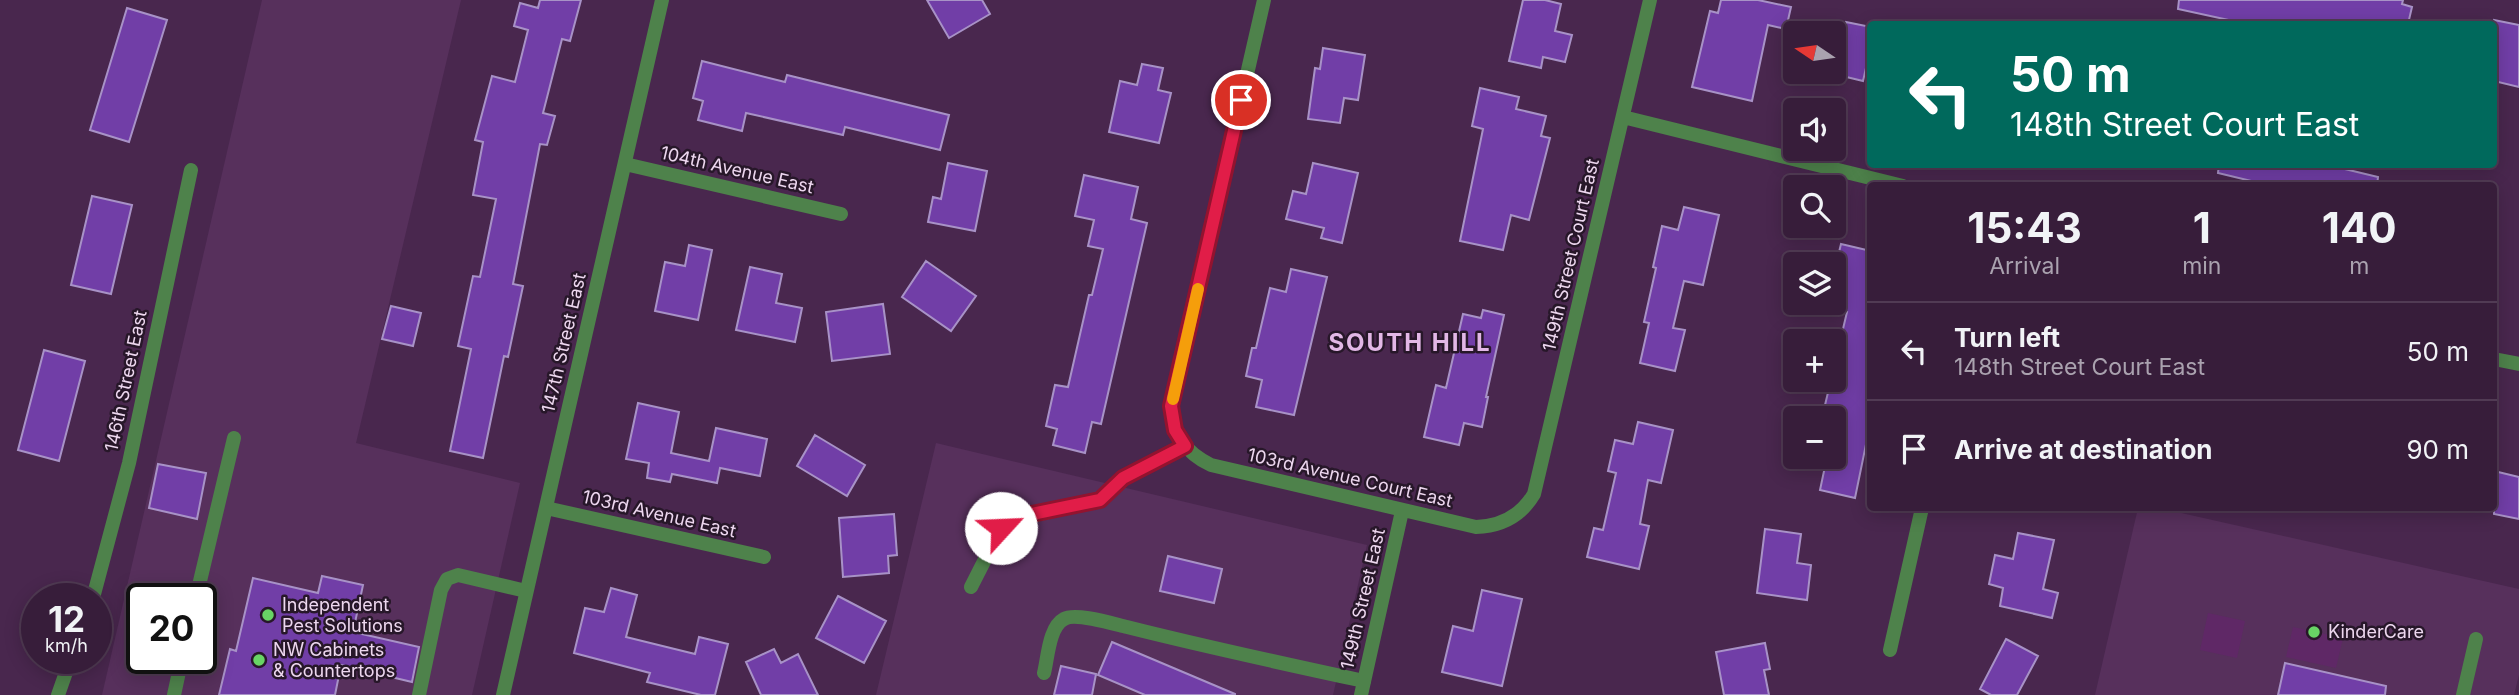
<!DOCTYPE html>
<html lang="en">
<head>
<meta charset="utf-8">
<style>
  :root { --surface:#371d3a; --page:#3e2642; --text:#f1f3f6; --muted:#aaa2af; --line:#513b54 }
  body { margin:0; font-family:Inter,sans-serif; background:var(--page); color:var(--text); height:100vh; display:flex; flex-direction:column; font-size:26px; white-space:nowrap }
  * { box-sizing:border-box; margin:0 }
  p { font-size:23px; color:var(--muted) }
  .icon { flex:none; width:38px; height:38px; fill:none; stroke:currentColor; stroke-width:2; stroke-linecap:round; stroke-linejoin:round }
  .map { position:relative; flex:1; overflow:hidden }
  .details { position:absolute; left:1867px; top:182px; width:630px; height:329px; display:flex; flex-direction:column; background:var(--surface); border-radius:7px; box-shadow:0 4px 18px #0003,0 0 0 2px var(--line) }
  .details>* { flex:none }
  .guide { position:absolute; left:1867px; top:21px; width:630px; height:147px; border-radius:7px; box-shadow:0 4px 18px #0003,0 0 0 2px var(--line); background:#00695c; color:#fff; overflow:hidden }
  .needle { width:46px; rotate:283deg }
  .fabs { position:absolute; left:1783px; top:21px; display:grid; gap:14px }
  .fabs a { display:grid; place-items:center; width:63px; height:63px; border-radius:7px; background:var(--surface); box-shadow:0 4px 18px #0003,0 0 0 2px var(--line); font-size:35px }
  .speed { position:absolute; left:21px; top:583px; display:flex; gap:14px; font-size:35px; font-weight:700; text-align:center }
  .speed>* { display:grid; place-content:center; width:91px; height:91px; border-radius:50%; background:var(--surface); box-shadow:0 4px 18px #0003,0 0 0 2px var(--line); line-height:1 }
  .speed small { font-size:18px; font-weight:400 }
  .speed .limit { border:4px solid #111; border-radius:10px; background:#fff; color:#111 }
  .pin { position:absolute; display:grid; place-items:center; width:60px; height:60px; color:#fff; margin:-30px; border:4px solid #fff; border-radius:50%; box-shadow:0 2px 7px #0007 }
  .me { position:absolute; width:77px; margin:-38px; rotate:65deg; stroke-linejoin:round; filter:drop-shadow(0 0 5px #0008) }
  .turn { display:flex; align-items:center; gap:24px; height:147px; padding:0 28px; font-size:32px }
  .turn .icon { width:91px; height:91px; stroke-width:2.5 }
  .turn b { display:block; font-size:49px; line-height:60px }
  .eta { display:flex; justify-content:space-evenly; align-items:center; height:119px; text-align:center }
  .eta b { font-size:42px; font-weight:700; line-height:49px }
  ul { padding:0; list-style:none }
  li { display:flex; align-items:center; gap:21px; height:98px; padding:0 28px; border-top:2px solid var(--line) }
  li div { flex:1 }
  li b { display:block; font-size:26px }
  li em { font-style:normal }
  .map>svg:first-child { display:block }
  .built { fill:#57305c; fill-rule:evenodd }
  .green { fill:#5f2866 }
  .building { fill:#713ea7; stroke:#a892c7; stroke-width:2 }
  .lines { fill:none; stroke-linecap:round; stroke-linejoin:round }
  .service { stroke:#4e824b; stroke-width:14 }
  .minor { stroke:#4e824b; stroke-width:14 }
  .route-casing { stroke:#92132f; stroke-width:18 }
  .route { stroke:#e11d48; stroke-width:12 }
  .slow { stroke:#f59e0b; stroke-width:12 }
  .poi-dot { fill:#68d465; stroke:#271729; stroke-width:2.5 }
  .labels { text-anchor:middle; stroke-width:5; stroke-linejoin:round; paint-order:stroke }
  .street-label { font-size:18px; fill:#edd7ef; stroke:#271729 }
  .poi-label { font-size:18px; fill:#edd7ef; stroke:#271729; text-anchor:start }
  .district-label { font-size:24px; font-weight:bold; letter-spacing:2px; fill:#e2b7e6; stroke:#271729 }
</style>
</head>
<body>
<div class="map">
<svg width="2519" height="695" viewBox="0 0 2519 695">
  <rect width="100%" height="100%" fill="#49274e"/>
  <!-- built -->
  <path class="built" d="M262,0H461L356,443L520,483L472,695H102ZM142,598H201V658H142Z
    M936,443L1367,545L1333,695H876Z
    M2138,508H2159L2519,589V675L2514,695H2095Z"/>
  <!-- green -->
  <path class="green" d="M2208,613L2245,621L2237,658L2200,650Z
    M2293,627L2343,638L2336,668L2286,657Z"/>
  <!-- building -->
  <path class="building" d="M540,0H581L570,41L562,39L543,113L555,116L547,145L540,144L513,284L523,286L508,357L504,356L483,458L450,451L471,349L458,346L473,276L480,277L496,199L473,195L483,142L475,140L492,76L515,82L528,30L514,26L520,3L538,8Z
    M927,0H982L990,14L949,38Z
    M1523,0H1545L1561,4L1555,31L1572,35L1565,62L1543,57L1541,68L1509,61Z
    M1721,0H1758L1791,7L1786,29L1768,25L1752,101L1692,87L1710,11L1718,13Z
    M2179,0H2403L2402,4L2412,7L2408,24H2247L2178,9Z
    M127,8L167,20L129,142L90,130Z
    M2494,20L2519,25V87L2494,81Z
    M1846,22L1871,27V69L1866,68L1863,81L1834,74Z
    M1323,48L1365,55L1358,100L1344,98L1340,123L1308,119L1315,68L1320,69Z
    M702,61L785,82L787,75L949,115L940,150L845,127L843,135L746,113L742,131L698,120L703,101L693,98Z
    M1142,64L1163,68L1158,90L1171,93L1159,143L1109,132L1120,81L1137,85Z
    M1480,88L1519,97L1516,109L1546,116L1541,136L1550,138L1529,220L1511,215L1503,250L1460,241L1483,129L1472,126Z
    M948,163L987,171L975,231L928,222L933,197L941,199Z
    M1313,163L1358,173L1342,243L1321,238L1324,228L1286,219L1293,191L1306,194Z
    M2219,164H2324L2378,177L2377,186H2272L2218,173Z
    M1084,175L1138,187L1131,219L1147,223L1101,424L1092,422L1085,453L1053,445L1057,429L1046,426L1055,385L1068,387L1089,295H1092L1103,249L1088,246L1094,220L1075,216Z
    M92,196L132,205L111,294L71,285Z
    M1684,207L1719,215L1703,285L1684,281L1673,328L1685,330L1675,371L1640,363L1649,323L1644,322L1656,268L1653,267L1662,226L1678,230Z
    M1841,244L1871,251V420L1855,498L1820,490L1827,457H1834V407L1825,405L1831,380H1834V367L1847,312L1834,309V273Z
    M689,245L712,250L698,320L655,311L665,262L685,266Z
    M926,261L976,296L951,331L902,297Z
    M750,267L782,274L776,303L802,308L795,342L736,330Z
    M1291,269L1327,277L1294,415L1256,407L1262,380L1246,376L1252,348H1256L1270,288L1286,292Z
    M883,304L890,354L832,361L826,312Z
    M391,306L421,313L413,346L382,339Z
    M1483,310L1504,315L1486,397H1488L1482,427L1464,423L1459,445L1424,437L1436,385L1446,388L1463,314L1481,318Z
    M44,350L85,361L59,461L18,450Z
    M638,403L679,412L671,453L709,461L716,428L767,439L760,476L720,468L717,483L672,474L670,482L647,478L649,463L626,459Z
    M1638,422L1673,430L1661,483L1648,480L1640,524L1649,526L1639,569L1587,557L1594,528L1603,530L1616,473L1608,471L1615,440L1633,444Z
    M815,435L865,465L847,496L797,466Z
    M158,464L206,473L197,519L149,508Z
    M2494,471L2519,477V519L2494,514Z
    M894,514L897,555L888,556L889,573L843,577L839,518Z
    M1765,529L1801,534L1797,563L1811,565L1807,600L1757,593Z
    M2018,533L2054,540L2043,589L2058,593L2052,618L2000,606L2003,588L1989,584L1995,555L2013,559Z
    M1168,556L1222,569L1214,603L1160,591Z
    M322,576L363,585L353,632L419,647L412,682L341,665L335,695H219L230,649L236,651L253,578L318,593Z
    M611,588L637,595L626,637L695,654L699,637L728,644L715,695H701L647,682L650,673L574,653L585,608L604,612Z
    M1482,590L1522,599L1502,686L1442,672L1453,626L1473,631Z
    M838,596L886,621L864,663L816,638Z
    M2006,639L2038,656L2017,695H1991L1980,689Z
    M1112,642L1235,694V695H1145L1098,675Z
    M1765,643L1770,669L1764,670L1769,695H1724L1716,652Z
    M774,649L781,663L798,654L818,695H761L746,662Z
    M2285,663L2386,686L2385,695H2278Z
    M1061,666L1096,674L1092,695H1054Z"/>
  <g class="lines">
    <!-- service -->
    <path class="service" d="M971,587L1001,528L1010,521L1100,500L1123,478L1185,446
      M196,598L234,438
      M1044,673C1048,657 1049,627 1064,619C1075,612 1114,624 1127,627C1206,647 1285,664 1364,681
      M174,695L182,658
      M419,695L441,590L447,579L458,575L526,591
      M2463,695L2476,639"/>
    <!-- minor -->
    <path class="minor" d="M1264,0L1171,406C1173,434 1185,453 1211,465L1476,527C1502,526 1521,516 1534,494L1650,0
      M1623,117L1903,186
      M625,164L841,214
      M2494,359L2519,364
      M546,508L764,557
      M93,598L129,463L191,170
      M1890,650L1922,508
      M58,695L71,658
      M503,695L662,0
      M1361,695L1402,511"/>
  </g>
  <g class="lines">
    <defs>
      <path id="route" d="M1001,528L1010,520L1027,515L1100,500L1123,478L1185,446L1175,430L1171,406L1241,100"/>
    </defs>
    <!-- route casing -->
    <use href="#route" class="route-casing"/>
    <!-- route -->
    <use href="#route" class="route"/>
    <!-- slow -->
    <path class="slow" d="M1173,399L1198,289"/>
  </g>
  <!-- markers -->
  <g class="poi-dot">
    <circle cx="268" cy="615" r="7"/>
    <circle cx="2314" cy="632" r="7"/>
    <circle cx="259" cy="660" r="7"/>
  </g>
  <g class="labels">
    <!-- street labels -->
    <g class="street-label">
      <text transform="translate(737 170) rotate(13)" y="6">104th Avenue East</text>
      <text transform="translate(1571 255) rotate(-77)" y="6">149th Street Court East</text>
      <text transform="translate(564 343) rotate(-77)" y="6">147th Street East</text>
      <text transform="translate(126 381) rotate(-78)" y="6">146th Street East</text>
      <text transform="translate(1350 478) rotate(13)" y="6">103rd Avenue Court East</text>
      <text transform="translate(659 514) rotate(13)" y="6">103rd Avenue East</text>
      <text transform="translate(1363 599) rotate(-77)" y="6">149th Street East</text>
    </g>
    <!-- poi labels -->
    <g class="poi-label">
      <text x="282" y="611">Independent<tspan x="282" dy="21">Pest Solutions</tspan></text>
      <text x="2328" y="638">KinderCare</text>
      <text x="273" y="656">NW Cabinets<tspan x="273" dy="21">&amp; Countertops</tspan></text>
    </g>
    <!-- district labels -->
    <g class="district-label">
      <text x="1410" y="351">SOUTH HILL</text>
    </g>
  </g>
</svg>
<div class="fabs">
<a><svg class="needle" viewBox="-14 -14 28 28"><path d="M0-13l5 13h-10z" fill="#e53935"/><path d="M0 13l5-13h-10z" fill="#aaa2af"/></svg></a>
<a><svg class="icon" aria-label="sound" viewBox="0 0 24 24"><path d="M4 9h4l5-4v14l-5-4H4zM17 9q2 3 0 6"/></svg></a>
<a><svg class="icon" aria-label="search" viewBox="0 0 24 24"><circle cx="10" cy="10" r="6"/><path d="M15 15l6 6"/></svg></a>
<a><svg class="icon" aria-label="layers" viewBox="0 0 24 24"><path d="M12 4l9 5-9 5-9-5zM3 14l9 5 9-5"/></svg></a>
<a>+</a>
<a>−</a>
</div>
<div class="speed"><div>12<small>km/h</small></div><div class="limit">20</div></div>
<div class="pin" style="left:1241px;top:100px;background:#d93025"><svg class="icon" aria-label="arrive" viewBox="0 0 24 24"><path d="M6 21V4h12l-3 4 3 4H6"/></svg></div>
<svg class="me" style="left:1001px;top:528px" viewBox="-20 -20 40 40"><circle r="19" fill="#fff"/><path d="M0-13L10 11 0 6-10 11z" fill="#e11d48"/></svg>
<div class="guide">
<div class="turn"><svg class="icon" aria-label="left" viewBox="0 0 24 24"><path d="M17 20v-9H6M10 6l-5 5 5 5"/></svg><div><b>50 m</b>148th Street Court East</div></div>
</div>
<section class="details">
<div class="eta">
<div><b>15:43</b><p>Arrival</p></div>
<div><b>1</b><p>min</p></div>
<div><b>140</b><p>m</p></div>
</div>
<ul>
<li><svg class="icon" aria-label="left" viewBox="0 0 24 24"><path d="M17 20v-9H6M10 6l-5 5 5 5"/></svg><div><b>Turn left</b><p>148th Street Court East</p></div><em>50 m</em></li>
<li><svg class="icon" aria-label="arrive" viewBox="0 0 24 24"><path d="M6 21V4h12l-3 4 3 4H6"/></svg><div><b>Arrive at destination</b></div><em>90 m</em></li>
</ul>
</section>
</div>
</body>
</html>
